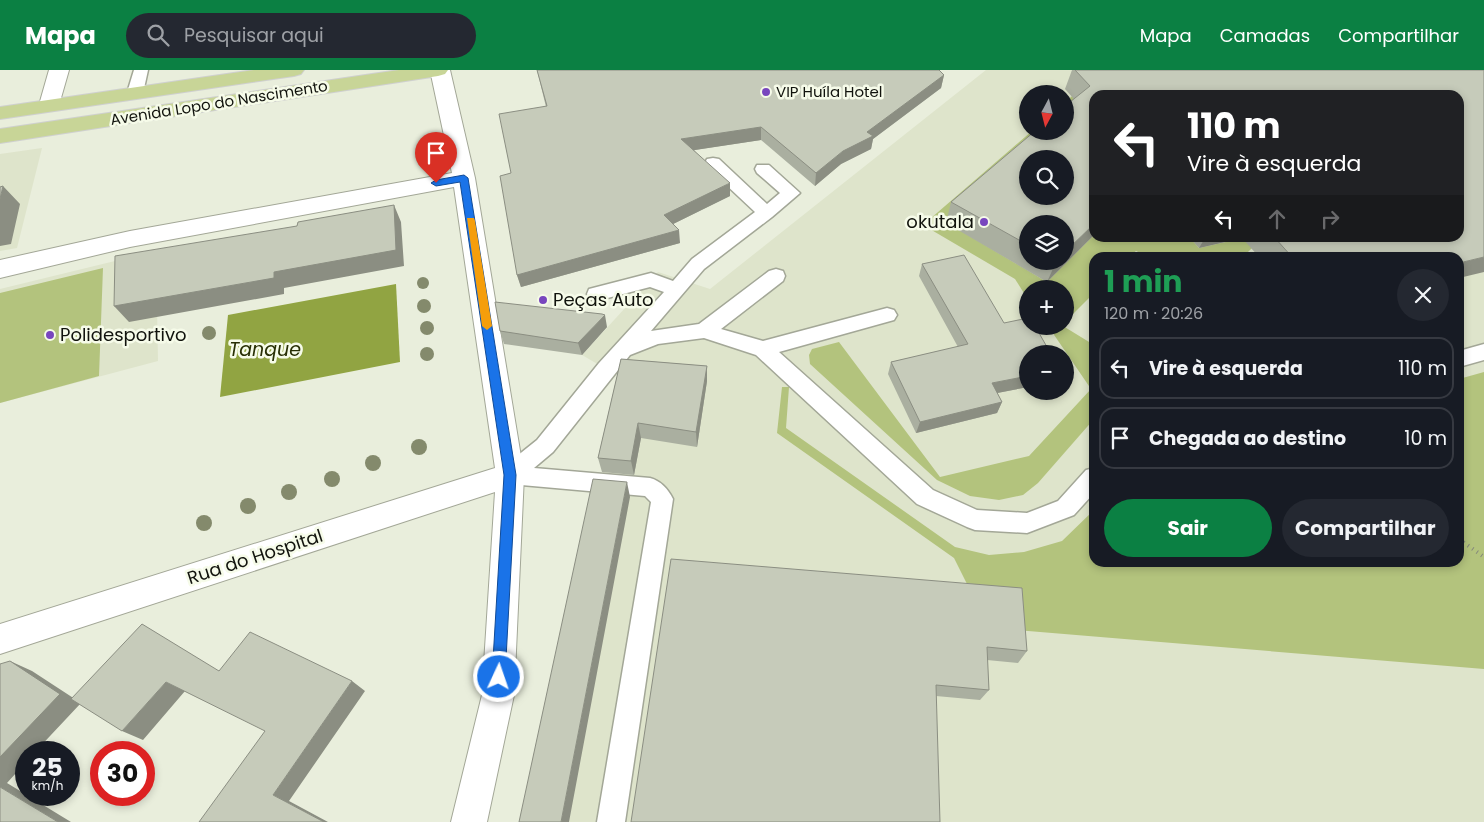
<!DOCTYPE html>
<html lang="pt">
<head>
<meta charset="utf-8">
<style>
  :root { --surface:#171b24; --page:#242831; --text:#f1f3f6; --muted:#9ea1a6; --line:#363941; --accent:#0b8043 }
  body { margin:0; font-family:Poppins,sans-serif; background:var(--page); color:var(--text); height:100vh; display:flex; flex-direction:column; font-size:19px; white-space:nowrap }
  * { box-sizing:border-box; margin:0 }
  p { font-size:16px; color:var(--muted) }
  .icon { flex:none; width:28px; height:28px; fill:none; stroke:currentColor; stroke-width:2; stroke-linecap:round; stroke-linejoin:round }
  .map { position:relative; flex:1; overflow:hidden }
  .drawer { position:absolute; left:1089px; top:182px; width:375px; height:315px; display:flex; flex-direction:column; background:var(--surface); border-radius:15px; box-shadow:0 2px 8px #0003 }
  .drawer>* { flex:none }
  .banner { position:absolute; left:1089px; top:20px; width:375px; height:152px; border-radius:15px; box-shadow:0 2px 8px #0003; background:#202124; color:#fff; overflow:hidden }
  .needle { width:32px; rotate:187deg }
  .controls { position:absolute; left:1019px; top:15px; display:grid; gap:10px }
  .controls a { display:grid; place-items:center; width:55px; height:55px; border-radius:50%; background:var(--surface); box-shadow:0 2px 8px #0003; font-size:25px }
  .speed { position:absolute; left:15px; top:671px; display:flex; gap:10px; font-size:25px; font-weight:700; text-align:center }
  .speed>* { display:grid; place-content:center; width:65px; height:65px; border-radius:50%; background:var(--surface); box-shadow:0 2px 8px #0003; line-height:1 }
  .speed small { font-size:12px; font-weight:400 }
  .speed .limit { border:8px solid #d22; background:#fff; color:#111 }
  .pin { position:absolute; display:grid; place-items:center; width:42px; height:42px; color:#fff; margin:-51px -21px; border-radius:50% 50% 50% 0; rotate:-45deg; box-shadow:0 0 5px #0007 }
  .pin .icon { rotate:45deg }
  .me { position:absolute; width:55px; margin:-28px; rotate:3deg; stroke-linejoin:round; filter:drop-shadow(0 0 4px #0008) }
  .turn { display:flex; align-items:center; gap:18px; height:105px; padding:0 15px; font-size:22px }
  .turn .icon { width:65px; height:65px; stroke-width:2.5 }
  .turn b { display:block; font-size:35px; line-height:42px }
  .lanes { display:flex; align-items:center; height:48px; padding:0 15px; background:#0003; justify-content:center; gap:25px; direction:ltr }
  .lanes .off { opacity:.35 }
  .round { display:grid; place-items:center; flex:none; width:52px; height:52px; border-radius:26px; background:var(--page) }
  .overview { display:flex; align-items:center; justify-content:space-between; height:85px; padding:0 15px }
  h1 { font-size:30px; font-weight:700; line-height:38px; color:#1e9e55 }
  .cta { display:flex; gap:10px; margin-top:auto; padding:10px 15px }
  .cta a { flex:1; height:58px; border-radius:30px; background:var(--accent); color:#fff; font-size:20px; font-weight:700; line-height:58px; text-align:center }
  .cta a+a { background:var(--page); color:var(--text) }
  ul { padding:0; list-style:none }
  li { display:flex; align-items:center; gap:15px; height:62px; margin:0 10px 8px; padding:0 5px; border:2px solid var(--line); border-radius:15px }
  li div { flex:1 }
  li b { display:block; font-size:19px }
  li em { font-style:normal }
  header { display:flex; align-items:center; gap:30px; box-sizing:border-box; height:70px; padding:0 25px; background:var(--accent); color:#fff }
  header strong { font-size:24px }
  nav { display:flex; gap:28px; margin-inline-start:auto; font-size:18px }
  .search { width:350px; height:45px; background:var(--page); display:flex; align-items:center; gap:12px; box-sizing:border-box; padding:0 18px; border-radius:28px; color:var(--muted); font-size:19px }
  .map>svg:first-child { display:block }
  .built { fill:#dee4cb; fill-rule:evenodd }
  .green { fill:#b3c37d }
  .water { fill:#91a442 }
  .lines { fill:none; stroke-linecap:round; stroke-linejoin:round }
  .service-casing { stroke:#a3a797; stroke-width:3 }
  .minor-casing { stroke:#a3a797; stroke-width:2 }
  .primary-casing { stroke:#cfd0cf; stroke-width:2 }
  .path { stroke:#84887b; stroke-width:4; stroke-dasharray:1 4.5; stroke-linecap:butt }
  .service { fill:#fff; fill-rule:evenodd }
  .minor { fill:#fff; fill-rule:evenodd }
  .primary { fill:#c8d597; fill-rule:evenodd }
  .tree { fill:#848a6c }
  .wall { fill:#aaafa0; fill-rule:evenodd }
  .shaded-wall { fill:#8b8e82 }
  .building { fill:#c6cbba; stroke:#8b8e82; fill-rule:evenodd }
  .route { fill:#1a73e8; stroke:#114b97 }
  .slow { fill:#f59e0b }
  .poi-dot { fill:#7846be; stroke:#f6fbe9; stroke-width:2 }
  .labels { text-anchor:middle; stroke-width:5; stroke-linejoin:round; paint-order:stroke }
  .far-poi-label { font-size:15px; fill:#11130d; stroke:#f6fbe9; text-anchor:start }
  .far-street-label { font-size:15px; fill:#11130d; stroke:#f6fbe9 }
  .poi-label { font-size:18px; fill:#11130d; stroke:#f6fbe9; text-anchor:start }
  .street-label { font-size:18px; fill:#11130d; stroke:#f6fbe9 }
  .water-label { font-size:19px; font-style:italic; fill:#282f05; stroke:#f6fbe9 }
</style>
</head>
<body>
<header>
<strong>Mapa</strong>
<div class="search"><svg class="icon" aria-label="search" viewBox="0 0 24 24"><circle cx="10" cy="10" r="6"/><path d="M15 15l6 6"/></svg>Pesquisar aqui</div>
<nav><a>Mapa</a><a>Camadas</a><a>Compartilhar</a></nav>
</header>
<div class="map">
<svg width="1484" height="752" viewBox="0 0 1484 752">
  <rect width="100%" height="100%" fill="#e9eedc"/>
  <!-- built -->
  <path class="built" d="M986,0H1484V752H529L624,304L606,299L582,285L658,202L710,219ZM1028,24H1065V61H1028ZM1094,25H1459V168H1094ZM1028,89H1065V126H1028ZM1028,154H1065V191H1028ZM1094,188H1459V492H1094ZM1028,219H1065V256H1028ZM1028,284H1065V321H1028Z
    M42,78L17,178L0,181V84Z
    M156,181L158,291L0,333V219Z"/>
  <!-- green -->
  <path class="green" d="M1072,26L1094,52V82L1046,68L946,152L1047,212L1094,165V168H1190L1199,178L1243,168L1252,178L1243,187H1149L1136,181L1129,187L1094,188V223L1065,252V219H1028L1027,228L1015,209L923,155L1032,61H1065V33Z
    M103,198L99,306L0,333V223Z
    M1048,256H1063L1094,275V349L1038,413L1023,425L999,430L970,426L937,410L810,294L809,285L812,279L839,272L940,407L1029,386L1091,319Z
    M1484,302V599L1015,560L974,528L954,488L777,363L782,317H789L786,358L955,477L989,485L1024,482L1062,471L1094,440V492H1459V309Z"/>
  <!-- water -->
  <path class="water" d="M396,214L400,292L220,327L228,245Z"/>
  <g class="lines">
    <defs>
      <path id="service" d="M134,0H148L143,23L135,28L127,23Z
        M713,88L719,89L767,134L780,123L757,103L755,99L757,95H769L800,123L772,147L704,199L651,261L699,254L769,201L776,199L783,201L785,206L783,211L721,259L763,271L887,238L894,240L897,245L894,250L779,282L933,420L977,440L1027,443L1058,431L1086,400L1094,398V423L1074,445L1027,463L975,460L967,457L917,434L756,285L704,268L658,274L630,285L553,382L534,398L650,408C661,411 668,419 673,429L625,752H597L651,432L645,426L510,414L502,412L499,405L502,398L537,370L599,293L664,222L650,217L596,231L589,229L587,224L589,219L651,203L673,211L692,189L755,142L707,97L705,93L707,89Z
        M1484,274V290L1459,297V281Z"/>
      <path id="minor" d="M49,0H69L59,35L56,39L49,41L42,39L39,35Z
        M430,0H450L475,108L524,405L514,625L487,752H451L482,625L495,422L0,584V554L495,398L454,117L130,177L0,208V190L130,161L452,103Z"/>
      <path id="primary" d="M254,0H304L301,4L294,6L0,49V37Z
        M399,0H448L445,4L438,6L0,73V59Z"/>
    </defs>
    <!-- service casing -->
    <use href="#service" class="service-casing"/>
    <!-- minor casing -->
    <use href="#minor" class="minor-casing"/>
    <!-- primary casing -->
    <use href="#primary" class="primary-casing"/>
    <!-- path -->
    <path class="path" d="M1459,469L1484,487"/>
    <!-- service -->
    <use href="#service" class="service"/>
    <!-- minor -->
    <use href="#minor" class="minor"/>
    <!-- primary -->
    <use href="#primary" class="primary"/>
  </g>
  <!-- trees -->
  <g class="tree">
    <circle cx="423" cy="213" r="6"/>
    <circle cx="424" cy="236" r="7"/>
    <circle cx="427" cy="258" r="7"/>
    <circle cx="209" cy="263" r="7"/>
    <circle cx="427" cy="284" r="7"/>
    <circle cx="419" cy="377" r="8"/>
    <circle cx="373" cy="393" r="8"/>
    <circle cx="332" cy="409" r="8"/>
    <circle cx="289" cy="422" r="8"/>
    <circle cx="248" cy="436" r="8"/>
    <circle cx="204" cy="453" r="8"/>
  </g>
  <!-- wall -->
  <path class="wall" d="M537,0L944,5L941,18L873,69L871,79L841,94L815,116L761,70L694,80L730,126L673,154L680,173L521,217L517,205L511,103L546,37Z
    M1072,0H1484L1459,188H1260L1242,168L1199,178L1190,168H1459L1094,25V165L1047,212L946,153L951,132L1074,29L1065,19ZM1028,154L1065,191H1028Z
    M922,194L1028,317L997,323L1002,332L997,343L916,363L888,304L891,292L958,277L919,206Z
    M607,257L582,285L504,274L500,261Z
    M621,289L707,296V311L697,377L641,368L634,405L602,402L598,388Z
    M671,489L1027,581L1018,593L987,590L989,620L980,630L936,626Z"/>
  <!-- shaded-wall -->
  <path class="shaded-wall" d="M944,5L941,18L873,69L871,79L841,94L815,116L816,103L867,62Z
    M761,57V70L682,82L681,69Z
    M730,113V126L665,158L664,145Z
    M3,116L20,134L11,174L0,176V129Z
    M394,135L401,152L404,196L284,218V224L129,252L114,236L274,202Z
    M1094,154V165L1047,212L1056,192L1065,191V182Z
    M679,160L680,173L521,217L517,205Z
    M1205,168H1242L1199,178Z
    M1484,187V202L1459,208V193Z
    M605,245L607,257L582,285L578,273Z
    M707,296V311L697,377L696,362Z
    M1028,306V317L987,325L992,313Z
    M1002,332L997,343L916,363L920,352Z
    M638,353L641,368L634,405L631,391Z
    M627,412L630,427L569,752H561Z
    M10,591L32,601L81,633L35,682H26V692L7,713L71,752H58L0,717V687Z
    M352,611L365,621L289,731L328,752H324L273,725Z
    M166,612L185,621L143,670L122,661Z"/>
  <!-- building -->
  <path class="building" d="M537,0H939L944,5L867,62L873,66L843,81L816,103L761,57L681,69L730,113L664,145L679,160L517,205L500,106L511,103L499,44L547,36Z
    M1075,0H1484V187L1459,193V188H1293L1275,168H1459V25H1094V154L1065,182V154H1028V175L951,132L1035,61H1065V36L1090,16ZM1028,89H1065V126H1028Z
    M3,116L0,129V117Z
    M394,135L396,180L274,202V208L114,236L115,186L297,156L298,152Z
    M964,185L1004,253L1028,248V256H1035L1051,284H1028V306L992,313L1002,332L920,352L891,292L968,274L922,194Z
    M495,232L602,244L605,245L578,273L500,261Z
    M621,289L707,296L696,362L638,353L631,391L598,388Z
    M593,409L627,412L561,752H519Z
    M671,489L1022,518L1027,581L987,577L989,620L936,615L940,752H631Z
    M142,554L219,601L250,562L352,611L273,725L324,752H199L265,661L166,612L122,661L71,629Z
    M10,591L60,624L0,687V594Z
    M0,717L58,752H0Z"/>
  <!-- route -->
  <path class="route" d="M464,105L468,108L516,405L505,607L503,611L499,613L494,611L492,607L504,405L460,112L436,116L431,113L436,110Z"/>
  <!-- slow -->
  <path class="slow" d="M467,148H474L475,151L492,256L487,260L482,256Z"/>
  <!-- markers -->
  <g class="poi-dot">
    <circle cx="766" cy="22" r="5"/>
    <circle cx="984" cy="152" r="5"/>
    <circle cx="543" cy="230" r="5"/>
    <circle cx="50" cy="265" r="5"/>
  </g>
  <g class="labels">
    <!-- far-poi labels -->
    <g class="far-poi-label">
      <text x="776" y="27">VIP Huíla Hotel</text>
    </g>
    <!-- far-street labels -->
    <g class="far-street-label">
      <text transform="translate(219 33) rotate(-9)" y="5">Avenida Lopo do Nascimento</text>
    </g>
    <!-- poi labels -->
    <g class="poi-label">
      <text x="974" y="158" text-anchor="end">okutala</text>
      <text x="553" y="236">Peças Auto</text>
      <text x="60" y="271">Polidesportivo</text>
    </g>
    <!-- street labels -->
    <g class="street-label">
      <text transform="translate(255 487) rotate(-18)" y="6">Rua do Hospital</text>
    </g>
    <!-- water labels -->
    <g class="water-label">
      <text x="265" y="286">Tanque</text>
    </g>
  </g>
</svg>
<div class="controls">
<a><svg class="needle" viewBox="-14 -14 28 28"><path d="M0-13l5 13h-10z" fill="#e53935"/><path d="M0 13l5-13h-10z" fill="#9ea1a6"/></svg></a>
<a><svg class="icon" aria-label="search" viewBox="0 0 24 24"><circle cx="10" cy="10" r="6"/><path d="M15 15l6 6"/></svg></a>
<a><svg class="icon" aria-label="layers" viewBox="0 0 24 24"><path d="M12 4l9 5-9 5-9-5zM3 14l9 5 9-5"/></svg></a>
<a>+</a>
<a>−</a>
</div>
<div class="speed"><div>25<small>km/h</small></div><div class="limit">30</div></div>
<div class="pin" style="left:436px;top:113px;background:#d93025"><svg class="icon" aria-label="arrive" viewBox="0 0 24 24"><path d="M6 21V4h12l-3 4 3 4H6"/></svg></div>
<svg class="me" style="left:499px;top:607px" viewBox="-20 -20 40 40"><circle r="17" fill="#1a73e8" stroke="#fff" stroke-width="3"/><path d="M0-11L8 9 0 5-8 9z" fill="#fff"/></svg>
<div class="banner">
<div class="turn"><svg class="icon" aria-label="left" viewBox="0 0 24 24"><path d="M17 20v-9H6M10 6l-5 5 5 5"/></svg><div><b>110 m</b>Vire à esquerda</div></div>
<div class="lanes"><svg class="icon" aria-label="left" viewBox="0 0 24 24"><path d="M17 20v-9H6M10 6l-5 5 5 5"/></svg><svg class="icon off" aria-label="ahead" viewBox="0 0 24 24"><path d="M12 20V5M6 11l6-6 6 6"/></svg><svg class="icon off" aria-label="right" viewBox="0 0 24 24"><path d="M7 20v-9h11M14 6l5 5-5 5"/></svg></div>
</div>
<section class="drawer">
<div class="overview"><div><h1>1 min</h1><p>120 m · 20:26</p></div><a class="round"><svg class="icon" aria-label="close" viewBox="0 0 24 24"><path d="M6 6l12 12M18 6L6 18"/></svg></a></div>
<ul>
<li><svg class="icon" aria-label="left" viewBox="0 0 24 24"><path d="M17 20v-9H6M10 6l-5 5 5 5"/></svg><div><b>Vire à esquerda</b></div><em>110 m</em></li>
<li><svg class="icon" aria-label="arrive" viewBox="0 0 24 24"><path d="M6 21V4h12l-3 4 3 4H6"/></svg><div><b>Chegada ao destino</b></div><em>10 m</em></li>
</ul>
<div class="cta"><a>Sair</a><a>Compartilhar</a></div>
</section>
</div>
</body>
</html>
